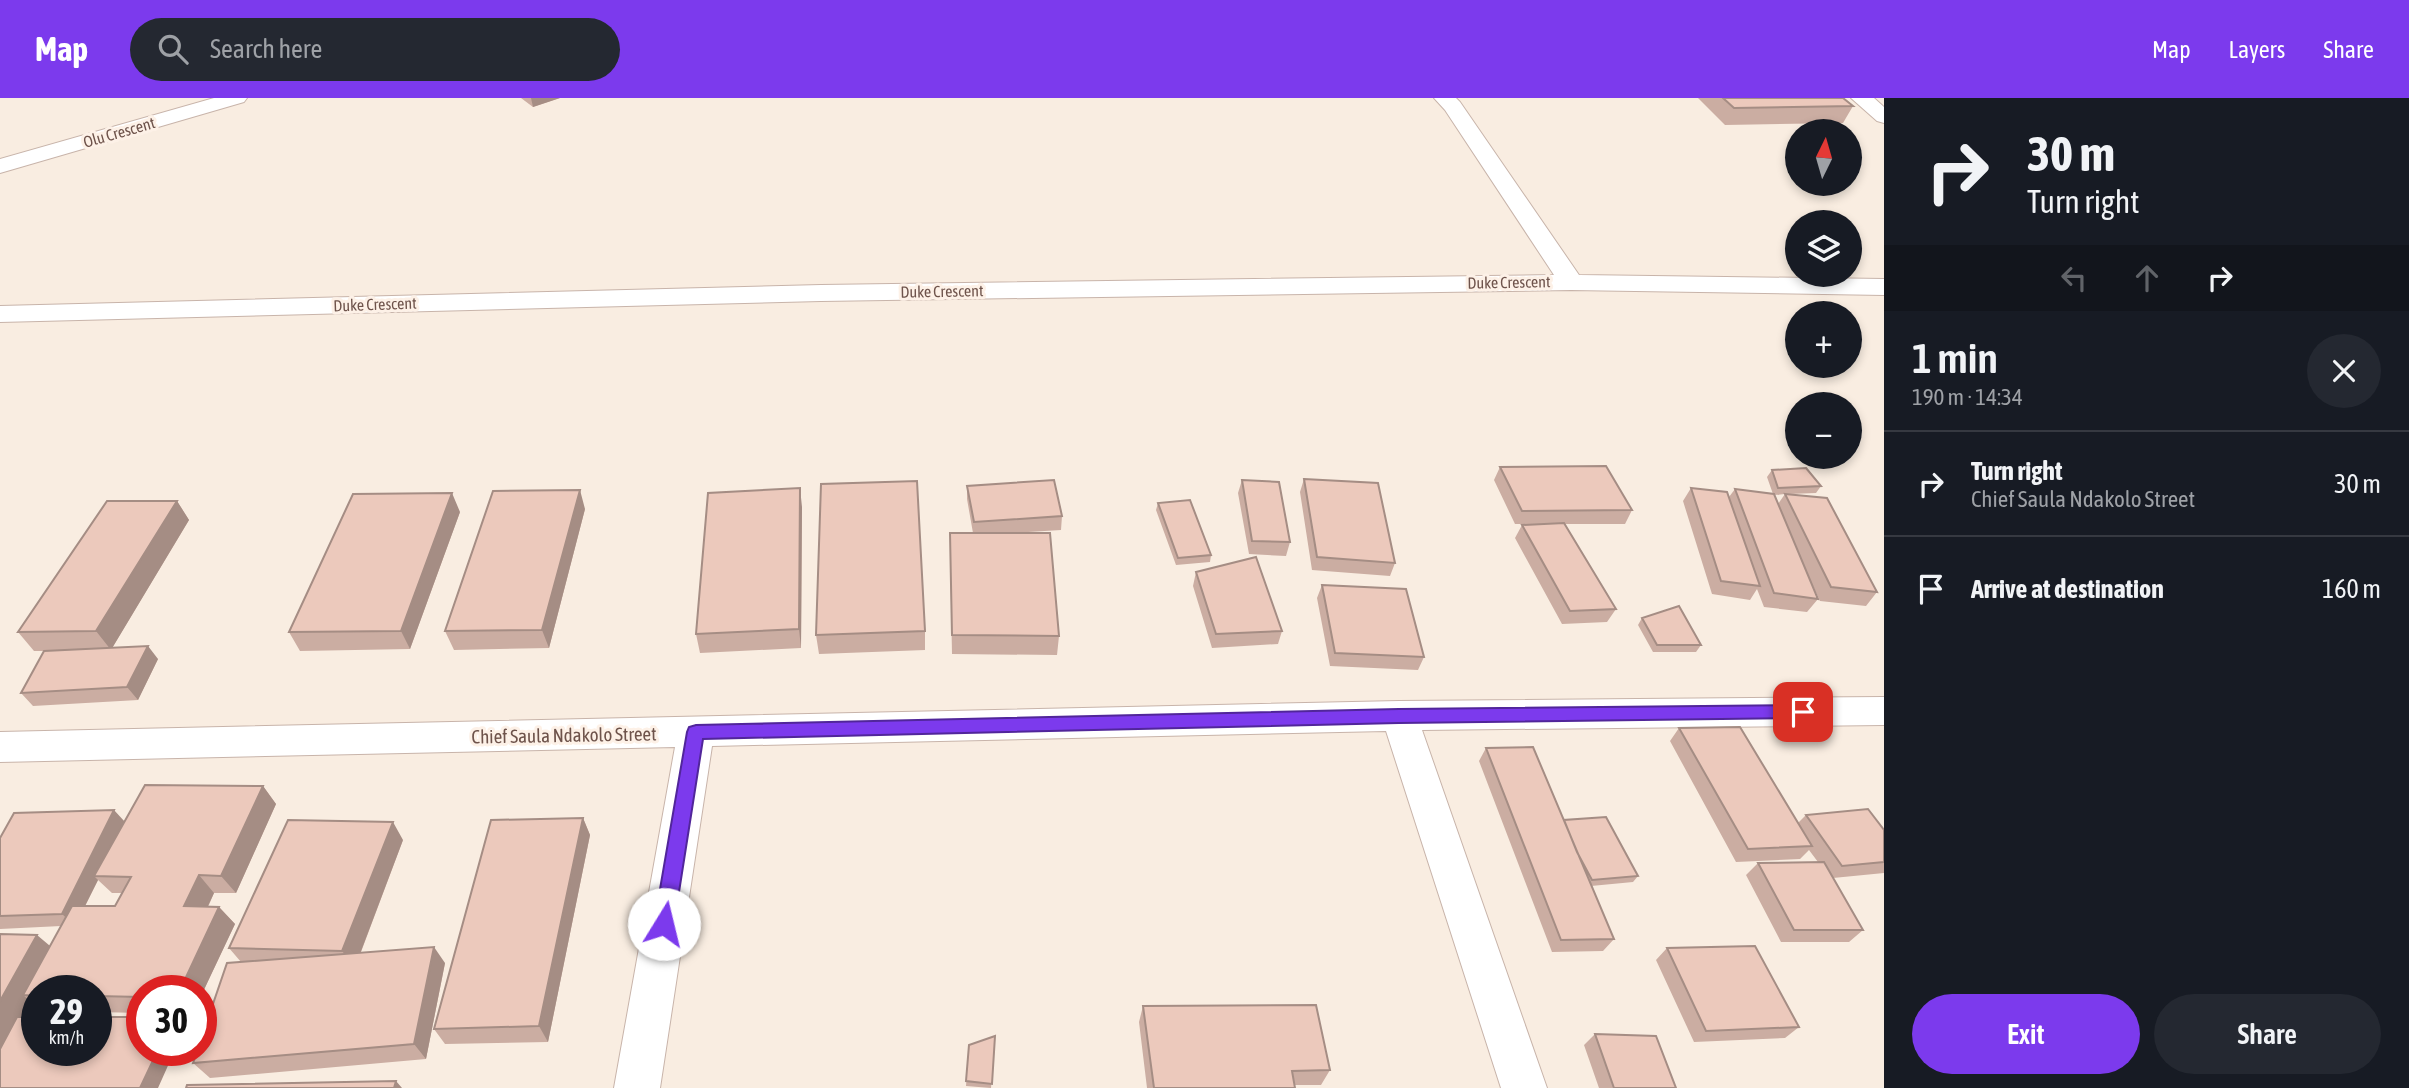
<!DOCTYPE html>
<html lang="en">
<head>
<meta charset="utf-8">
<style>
  :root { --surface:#171b24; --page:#242831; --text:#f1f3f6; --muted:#9ea1a6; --line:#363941; --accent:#7c3aed }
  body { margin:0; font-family:"Asap Condensed",sans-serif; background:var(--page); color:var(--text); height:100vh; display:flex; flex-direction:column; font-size:26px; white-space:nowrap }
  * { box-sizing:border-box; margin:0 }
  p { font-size:23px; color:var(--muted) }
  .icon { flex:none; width:38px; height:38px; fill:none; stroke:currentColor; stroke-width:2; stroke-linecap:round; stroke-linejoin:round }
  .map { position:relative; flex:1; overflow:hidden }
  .drawer { display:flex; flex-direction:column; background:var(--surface); width:525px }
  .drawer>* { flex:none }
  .guide { background:#171b24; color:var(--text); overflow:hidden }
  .needle { width:46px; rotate:5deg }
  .controls { position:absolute; left:1785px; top:21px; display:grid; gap:14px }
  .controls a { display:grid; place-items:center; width:77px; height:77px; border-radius:50%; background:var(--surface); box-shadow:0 4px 10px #0003; font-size:35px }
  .speed { position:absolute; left:21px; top:877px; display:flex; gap:14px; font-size:35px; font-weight:700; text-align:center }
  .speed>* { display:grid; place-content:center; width:91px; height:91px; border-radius:50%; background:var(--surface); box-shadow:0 4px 10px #0003; line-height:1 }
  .speed small { font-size:18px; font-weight:400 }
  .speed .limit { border:10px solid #d22; background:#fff; color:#111 }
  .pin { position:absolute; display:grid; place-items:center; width:60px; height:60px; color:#fff; margin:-30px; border-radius:14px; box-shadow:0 4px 10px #0006 }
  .me { position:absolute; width:77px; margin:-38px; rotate:9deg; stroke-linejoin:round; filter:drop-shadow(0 0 5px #0008) }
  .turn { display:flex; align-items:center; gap:24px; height:147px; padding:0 28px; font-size:32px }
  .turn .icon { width:91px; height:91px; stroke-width:2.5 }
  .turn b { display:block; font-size:49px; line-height:60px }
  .lanes { display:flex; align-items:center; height:66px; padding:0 28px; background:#0003; justify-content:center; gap:35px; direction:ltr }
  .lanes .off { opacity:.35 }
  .round { display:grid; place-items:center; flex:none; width:74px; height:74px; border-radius:37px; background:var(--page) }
  .head { display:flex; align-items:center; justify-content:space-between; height:119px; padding:0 28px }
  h1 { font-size:42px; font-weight:600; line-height:52px }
  .action { display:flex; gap:14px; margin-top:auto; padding:14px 28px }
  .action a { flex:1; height:80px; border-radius:42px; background:var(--accent); color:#fff; font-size:28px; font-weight:600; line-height:80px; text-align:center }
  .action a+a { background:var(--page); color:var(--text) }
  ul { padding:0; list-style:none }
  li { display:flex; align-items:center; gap:21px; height:105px; padding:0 28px; border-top:2px solid var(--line) }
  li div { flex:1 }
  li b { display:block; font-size:26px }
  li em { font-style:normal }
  header { display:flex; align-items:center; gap:42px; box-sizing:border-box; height:98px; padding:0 35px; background:var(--accent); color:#fff }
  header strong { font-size:33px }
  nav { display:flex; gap:38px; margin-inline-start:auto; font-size:24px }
  .search { width:490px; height:63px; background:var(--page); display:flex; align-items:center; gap:18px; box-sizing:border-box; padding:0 24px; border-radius:38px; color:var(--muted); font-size:26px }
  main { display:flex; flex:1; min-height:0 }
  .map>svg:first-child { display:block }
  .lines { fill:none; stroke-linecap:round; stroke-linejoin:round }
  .street-casing { stroke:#c8b4aa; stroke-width:2 }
  .street { fill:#fff; fill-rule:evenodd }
  .wall { fill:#cbada2; fill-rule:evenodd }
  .shaded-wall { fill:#a58d84 }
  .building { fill:#ecc9bc; stroke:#a58d84; stroke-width:2 }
  .route { fill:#7c3aed; stroke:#51269a; stroke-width:2 }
  .labels { text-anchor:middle; stroke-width:6; stroke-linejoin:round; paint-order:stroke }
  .far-street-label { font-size:16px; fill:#6e534b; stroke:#fdf1e7 }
  .street-label { font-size:19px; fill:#6e534b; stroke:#fdf1e7 }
</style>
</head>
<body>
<header>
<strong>Map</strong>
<div class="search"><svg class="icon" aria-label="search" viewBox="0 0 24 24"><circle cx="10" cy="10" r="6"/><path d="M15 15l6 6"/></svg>Search here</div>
<nav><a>Map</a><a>Layers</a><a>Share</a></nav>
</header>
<main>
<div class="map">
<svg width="1884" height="990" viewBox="0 0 1884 990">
  <rect width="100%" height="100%" fill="#f9ede1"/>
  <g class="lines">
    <defs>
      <path id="street" d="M214,0H247L244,4L0,75V61Z
        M1434,0H1456L1460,4L1579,177L1884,181V197L1571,192L821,203L0,224V208L821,187L1554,177L1445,12Z
        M1851,0H1874L1884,9V25L1877,23Z
        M1884,599V627L1422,632L1547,990H1501L1386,633L712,648L660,990H614L675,649L0,664V634L1399,603Z"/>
    </defs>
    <!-- street casing -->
    <use href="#street" class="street-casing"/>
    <!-- street -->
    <use href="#street" class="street"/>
  </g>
  <!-- wall -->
  <path class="wall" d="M521,0H560L533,9Z
    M1698,0H1843L1853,8L1843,25L1725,27Z
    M1500,369L1632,412L1625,426H1565L1616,511L1607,524L1562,526L1515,440L1522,427L1530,426H1515L1494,382Z
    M1772,372L1821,388L1816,395L1789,396L1877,494L1866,508L1820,503L1807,475L1818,501L1807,514L1764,509L1757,491L1750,502L1712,496L1683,403L1691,390L1729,399L1735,391L1773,396L1767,379ZM1785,396L1778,406L1774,397Z
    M1304,381L1395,465L1390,478L1312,472L1300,394Z
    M1242,382L1290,444L1286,458L1249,456L1238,395Z
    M967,388L1062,418L1061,432L1010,435L1059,538L1057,557L952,556L950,454L973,435L967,401Z
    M177,403L189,422L112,550L158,561L138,602L33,608L21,595L55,553H34L18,534Z
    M1158,405L1211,457L1210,464L1176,467L1156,412Z
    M802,409L801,550L700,555L696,536Z
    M585,411L549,550L454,552L445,533Z
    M460,414L410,551L300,553L289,534Z
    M1196,474L1282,533L1278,546L1212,550L1193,488Z
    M1322,487L1424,559L1418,572L1330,568L1317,500Z
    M1642,520L1701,547L1696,554H1653L1638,527Z
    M925,533V552L819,556L816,537Z
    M1679,630L1798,725L1806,717L1884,732V775L1833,780L1863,832L1849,844H1781L1746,777L1758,765L1818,764L1809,752L1800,761L1736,764L1670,643Z
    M1486,650L1564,722L1638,778L1633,784L1591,788L1614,841L1603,853L1552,854L1479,663Z
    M263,688L276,706L236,795H214L208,809H219L235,826L201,898V892H142V915L96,914V892H37V908L30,903L21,919L0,990V836L50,848L61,828L0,831V740L124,724ZM98,782L112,795H122L115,808H85Z
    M583,720L590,737L548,944L445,946L434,931Z
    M403,742L361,854L445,865L426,961L210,980L193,965L241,864L229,850Z
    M1667,850L1799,929L1785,940L1694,944L1656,862Z
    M1143,908L1330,972L1321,987H1295V990H1147L1139,924Z
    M1595,936L1676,990H1599L1584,947Z
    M995,938L991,990L966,988L969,947Z"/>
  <!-- shaded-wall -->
  <path class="shaded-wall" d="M531,0H560L533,9Z
    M800,390L802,409L801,550L799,531Z
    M580,392L585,411L549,550L542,532Z
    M452,395L460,414L410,551L401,533Z
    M177,403L189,422L111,552L96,533Z
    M148,548L158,561L138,602L127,589Z
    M263,688L276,706L236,795L221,778Z
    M114,712L125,724L94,778L98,782L75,828L62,816Z
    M583,720L590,737L548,944L539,928Z
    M393,724L403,742L355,869L342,853Z
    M199,777L214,795L200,825L184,808Z
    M219,809L235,826L201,898V892H180Z
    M37,837L56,853L23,897L30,903L0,957V903Z
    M434,849L445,865L426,961L414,946Z
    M158,952H175L158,990H140Z
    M396,983L402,990H394Z"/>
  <!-- building -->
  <path class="building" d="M1723,0H1843L1853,8L1734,10Z
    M1606,368L1632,412L1522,413L1500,369Z
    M1806,370L1821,388L1778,390L1772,372Z
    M1304,381L1378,385L1395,465L1317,459Z
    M1054,382L1062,418L974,424L967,388Z
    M1242,382L1279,384L1290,444L1252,443Z
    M917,383L925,533L816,537L821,386Z
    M800,390L799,531L696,536L708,395Z
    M1691,390L1727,394L1760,488L1721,483Z
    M1735,391L1774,396L1818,501L1774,495Z
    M580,392L542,532L445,533L493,393Z
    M452,395L401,533L289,534L353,396Z
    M1785,396L1827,400L1877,494L1831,489Z
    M1190,402L1211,457L1178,460L1158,405Z
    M107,403H177L96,533L18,534Z
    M1564,425L1616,511L1570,513L1522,427Z
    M950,435H1050L1059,538L952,537Z
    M1256,459L1282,533L1216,536L1196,474Z
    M1322,487L1406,491L1424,559L1335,555Z
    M1679,508L1701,547H1657L1642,520Z
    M148,548L127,589L21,595L44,553Z
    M1740,629L1812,748L1748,751L1679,630Z
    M1533,649L1614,841L1561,842L1486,650Z
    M145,687L263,688L221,778L199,777L184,808L219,809L180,892H142V899L96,898V892H37V898L23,897L72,808H115L131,779L94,778Z
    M1868,711L1884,732V764L1842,768L1806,717Z
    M114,712L62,816L0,818V740L14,715Z
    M1606,719L1638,778L1592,782L1577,754L1564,722Z
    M583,720L539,928L434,931L491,722Z
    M288,722L393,724L342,853L229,850Z
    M1824,764L1863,832H1794L1758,765Z
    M0,836L37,837L0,903Z
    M1755,848L1799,929L1706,933L1667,850Z
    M434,849L414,946L193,965L198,952H201V941L227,865Z
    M1316,907L1330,972L1292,973L1295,990H1154L1143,908Z
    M17,919H37V952H96V919H142V952H158L140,990H0V951Z
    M1595,936L1656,938L1676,990H1614Z
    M995,938L992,986L966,983L969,947Z
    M396,983L394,990H186L187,987Z"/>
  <!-- route -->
  <path class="route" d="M1803,607L1809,609L1812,614L1809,618L1803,620L1399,625L703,641L674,826L671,832L664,835L657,832L654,826L687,634L689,629L696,627L1399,611Z"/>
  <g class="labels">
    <!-- far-street labels -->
    <g class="far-street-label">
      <text transform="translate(119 34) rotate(-16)" y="6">Olu Crescent</text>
      <text transform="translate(1509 184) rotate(-1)" y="6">Duke Crescent</text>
      <text transform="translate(942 193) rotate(-1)" y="6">Duke Crescent</text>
      <text transform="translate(375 206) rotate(-2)" y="6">Duke Crescent</text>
    </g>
    <!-- street labels -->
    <g class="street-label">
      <text transform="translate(564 637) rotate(-1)" y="7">Chief Saula Ndakolo Street</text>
    </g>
  </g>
</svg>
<div class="controls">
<a><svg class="needle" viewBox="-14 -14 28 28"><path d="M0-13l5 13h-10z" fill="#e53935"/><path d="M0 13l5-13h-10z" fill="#9ea1a6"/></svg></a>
<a><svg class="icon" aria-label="layers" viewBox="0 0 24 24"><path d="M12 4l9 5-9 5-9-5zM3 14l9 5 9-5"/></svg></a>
<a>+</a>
<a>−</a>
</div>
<div class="speed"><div>29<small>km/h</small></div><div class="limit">30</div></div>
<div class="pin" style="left:1803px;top:614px;background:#d93025"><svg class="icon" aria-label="arrive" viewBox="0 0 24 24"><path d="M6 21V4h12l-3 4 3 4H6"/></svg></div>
<svg class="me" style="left:664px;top:826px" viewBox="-20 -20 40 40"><circle r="19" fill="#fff"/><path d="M0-13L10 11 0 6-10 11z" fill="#7c3aed"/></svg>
</div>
<section class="drawer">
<div class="guide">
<div class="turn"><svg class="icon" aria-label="right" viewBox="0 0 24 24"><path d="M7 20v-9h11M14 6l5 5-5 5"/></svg><div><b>30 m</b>Turn right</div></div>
<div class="lanes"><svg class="icon off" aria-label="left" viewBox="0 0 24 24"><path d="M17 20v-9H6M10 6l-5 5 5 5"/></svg><svg class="icon off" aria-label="ahead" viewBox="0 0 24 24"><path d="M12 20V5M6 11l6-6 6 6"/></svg><svg class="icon" aria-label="right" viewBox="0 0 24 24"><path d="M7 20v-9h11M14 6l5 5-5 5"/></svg></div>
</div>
<div class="head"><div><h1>1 min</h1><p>190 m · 14:34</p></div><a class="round"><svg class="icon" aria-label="close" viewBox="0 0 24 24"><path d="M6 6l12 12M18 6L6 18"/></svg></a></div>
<ul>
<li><svg class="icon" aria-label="right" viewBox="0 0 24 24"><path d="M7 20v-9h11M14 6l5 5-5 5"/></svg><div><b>Turn right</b><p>Chief Saula Ndakolo Street</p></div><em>30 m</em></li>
<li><svg class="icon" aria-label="arrive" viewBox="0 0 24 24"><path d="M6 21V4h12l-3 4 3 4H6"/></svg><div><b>Arrive at destination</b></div><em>160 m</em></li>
</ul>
<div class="action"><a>Exit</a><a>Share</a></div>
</section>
</main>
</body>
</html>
